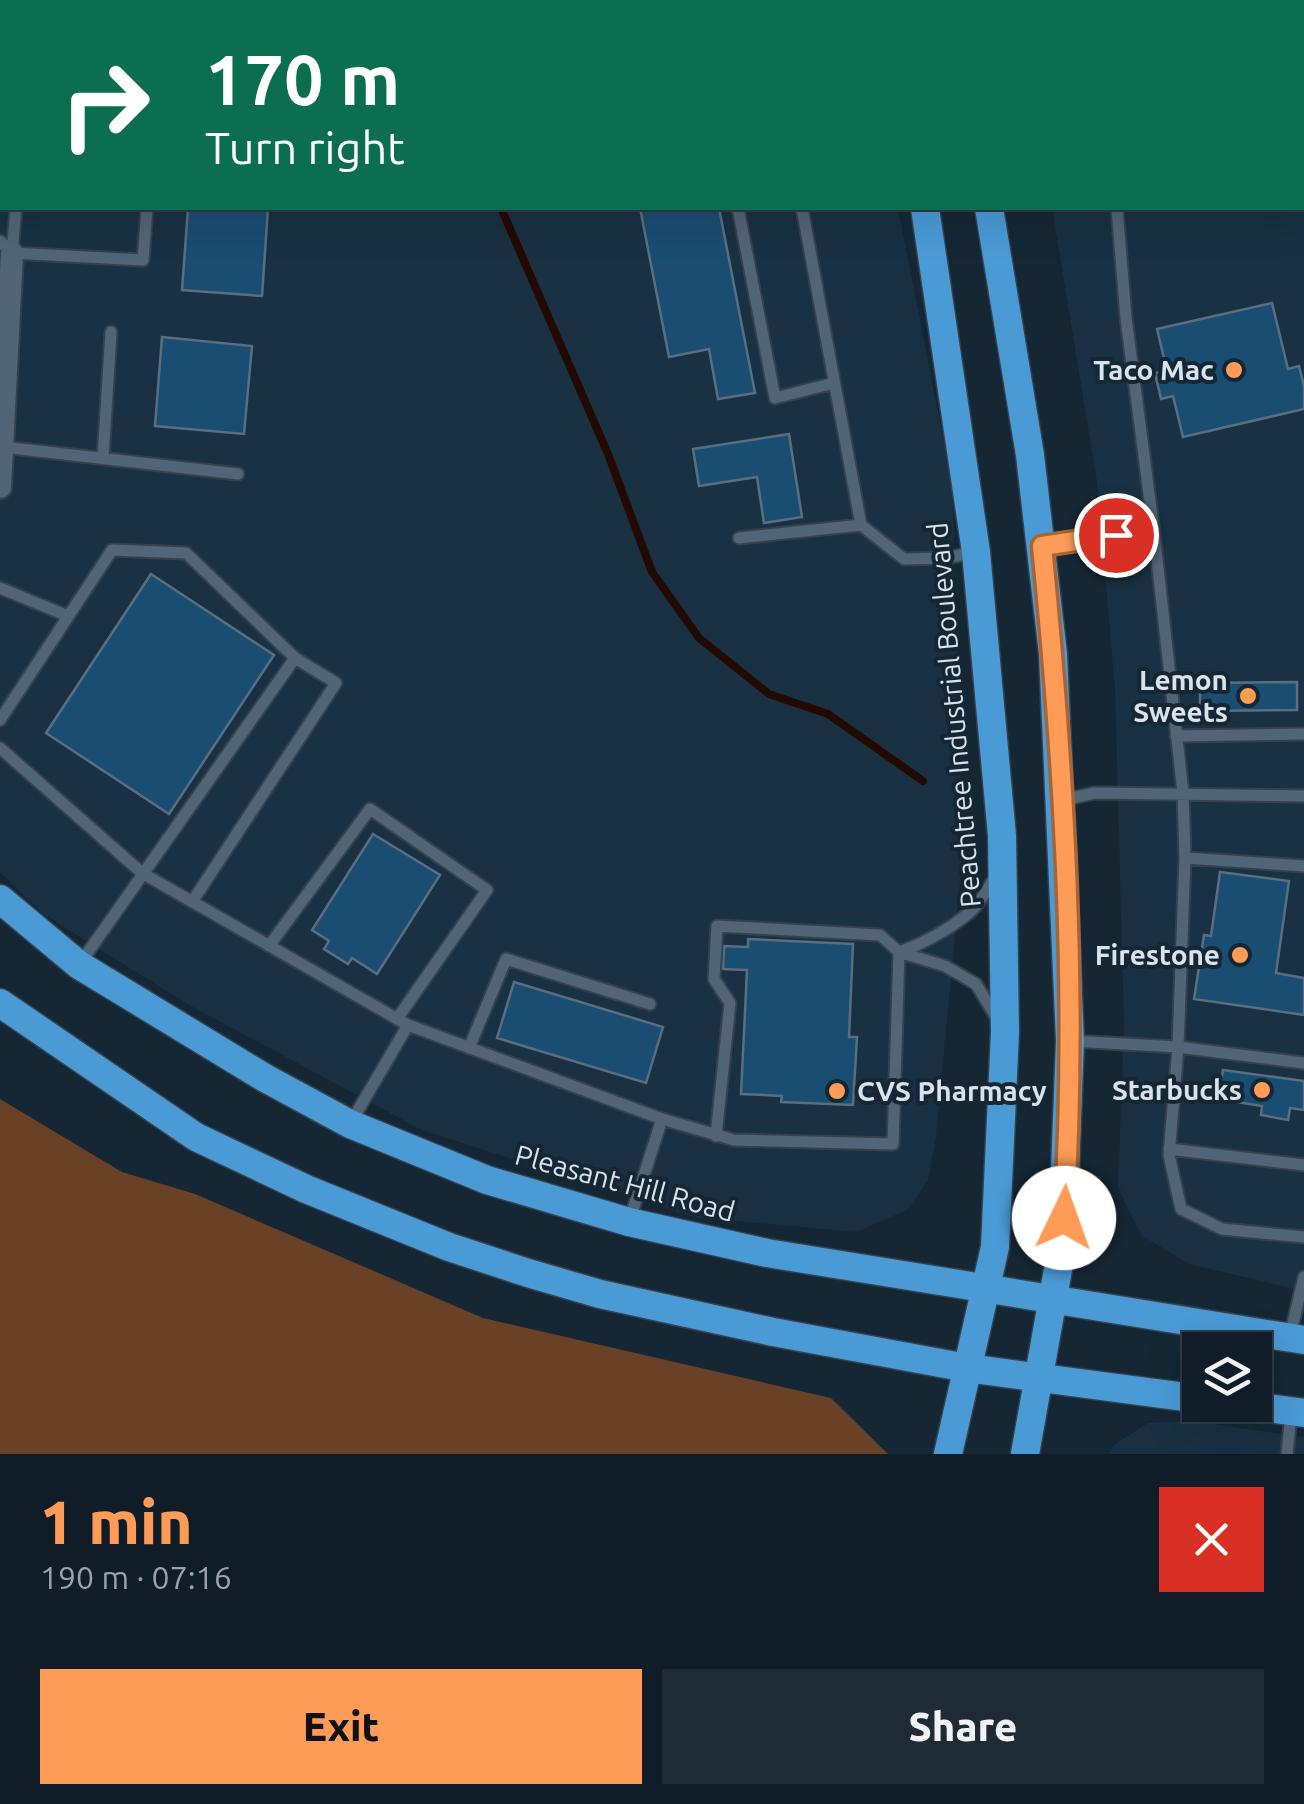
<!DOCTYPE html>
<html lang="en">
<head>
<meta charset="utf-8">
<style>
  :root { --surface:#101d28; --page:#1e2a34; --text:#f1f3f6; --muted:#9ca2a8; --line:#303b45; --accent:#fe9c57 }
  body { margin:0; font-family:Ubuntu,sans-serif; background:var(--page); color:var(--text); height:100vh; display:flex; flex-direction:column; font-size:38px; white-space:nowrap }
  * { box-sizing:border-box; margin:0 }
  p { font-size:32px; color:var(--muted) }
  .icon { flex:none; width:55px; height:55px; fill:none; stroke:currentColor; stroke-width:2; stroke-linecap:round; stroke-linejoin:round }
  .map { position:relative; height:1454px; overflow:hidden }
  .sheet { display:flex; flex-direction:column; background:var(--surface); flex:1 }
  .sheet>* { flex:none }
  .banner { position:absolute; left:0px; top:0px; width:1305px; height:210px; box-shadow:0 10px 40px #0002,0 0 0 2px var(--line); background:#0b6e4f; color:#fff; overflow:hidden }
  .fabs { position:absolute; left:1182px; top:1332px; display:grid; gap:20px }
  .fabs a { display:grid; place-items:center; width:90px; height:90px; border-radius:0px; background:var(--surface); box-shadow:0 10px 40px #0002,0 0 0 2px var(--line); font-size:50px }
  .pin { position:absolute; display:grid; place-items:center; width:85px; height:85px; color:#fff; margin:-42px; border:5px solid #fff; border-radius:50%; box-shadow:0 2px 10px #0007 }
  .me { position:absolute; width:110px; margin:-55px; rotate:3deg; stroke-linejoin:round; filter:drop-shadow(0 0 8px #0008) }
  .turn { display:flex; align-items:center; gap:35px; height:210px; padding:0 40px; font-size:45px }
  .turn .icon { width:130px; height:130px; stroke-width:2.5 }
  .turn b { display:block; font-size:70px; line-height:85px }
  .round { display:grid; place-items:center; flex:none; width:105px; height:105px; border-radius:0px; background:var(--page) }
  .headline { display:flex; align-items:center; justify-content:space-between; height:170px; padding:0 40px }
  h1 { font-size:60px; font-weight:800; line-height:75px; color:var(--accent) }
  .button { display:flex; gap:20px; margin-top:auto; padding:20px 40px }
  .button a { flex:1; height:115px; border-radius:0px; background:var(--accent); color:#111; font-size:40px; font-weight:800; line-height:115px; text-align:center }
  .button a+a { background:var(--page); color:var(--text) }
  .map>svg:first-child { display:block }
  .built { fill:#193143 }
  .green { fill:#694126 }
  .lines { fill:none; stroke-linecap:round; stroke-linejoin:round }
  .stream { stroke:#220a00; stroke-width:8 }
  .building { fill:#1a4d72; stroke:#5a6e7f; stroke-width:2.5 }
  .service-casing { stroke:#35424e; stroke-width:15 }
  .minor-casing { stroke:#35424e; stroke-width:26 }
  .trunk-casing { stroke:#35424e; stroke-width:31 }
  .service { stroke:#516576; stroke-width:11 }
  .minor { stroke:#516576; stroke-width:22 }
  .trunk { stroke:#4a9ad6; stroke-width:28 }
  .route-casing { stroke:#a56539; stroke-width:25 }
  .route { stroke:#fe9c57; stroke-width:18 }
  .poi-dot { fill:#fe9c57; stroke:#152735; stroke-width:4 }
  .labels { text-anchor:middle; stroke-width:8; stroke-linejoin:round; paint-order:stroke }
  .poi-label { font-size:28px; font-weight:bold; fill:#d8e3ed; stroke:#152735; text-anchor:end }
  .street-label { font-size:28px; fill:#d8e3ed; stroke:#152735 }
</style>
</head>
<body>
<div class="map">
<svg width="1304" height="1454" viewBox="0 0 1304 1454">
  <rect width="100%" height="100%" fill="#152735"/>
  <!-- built -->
  <path class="built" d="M0,0H853V2H2V208H898L952,484L963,849L936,1137L928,1180L907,1210L856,1232L693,1217L422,1130L189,1005L43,914L0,872Z
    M1000,0H1304V1291L1189,1264L1141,1235L1118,1188L1124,1023L1115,688L1097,482L1052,208H1302V2Z
    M1191,1421L1304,1437V1454H1108L1114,1445L1148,1423Z"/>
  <!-- green -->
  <path class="green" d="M0,1099L122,1172L195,1194L483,1318L831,1398L888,1454H0Z"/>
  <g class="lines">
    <!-- stream -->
    <path class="stream" d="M411,0L413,2
      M501,208L608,454L652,572L699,638L769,694L828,714L923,781"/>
  </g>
  <!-- building -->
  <path class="building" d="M0,0H72L2,2V46Z
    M1204,0H1269L1270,2H1205Z
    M188,208H268L262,296L182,290Z
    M640,208H719L755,393L718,399L709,349L669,357Z
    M1272,303L1288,369L1299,366L1304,386V409L1183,437L1173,396L1161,399L1155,373L1167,371L1157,329Z
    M162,337L252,346L244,434L155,426Z
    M789,434L802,517L764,523L757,477L699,486L693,449Z
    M151,574L274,655L169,814L46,733Z
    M1297,682V710L1200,711V683Z
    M373,834L440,875L377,974L352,958L348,964L324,949L329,941L312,930Z
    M1220,872L1289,881L1276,973L1304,978V1015L1194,999L1204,935L1211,936Z
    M748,939L853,944L849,1037H857L853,1105L781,1102L782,1096L741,1094L747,970L723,969L724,946L748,947Z
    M514,982L663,1027L646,1083L497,1038Z
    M1223,1070L1304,1081V1110L1290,1108L1288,1120L1261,1115L1262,1106L1218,1099Z"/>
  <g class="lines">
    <defs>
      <path id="service" d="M760,0V2
        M1072,0V2
        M1155,0V2
        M118,2V0
        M182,2V0
        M0,94H2
        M1302,116L1304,115
        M738,208L775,398L834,383
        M802,208L861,525L904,559L946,558L976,552
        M1117,208L1126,318L1154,532
        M0,241L12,253L143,260L147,208
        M12,253L16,208
        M3,447L238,474
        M103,457L111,332
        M739,538L861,525
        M1042,545L1077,539L1154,532L1183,793L1185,858
        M0,588L68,616
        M0,720L112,550L186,553L295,658L79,965
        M1176,736L1304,734
        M0,748L142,873L408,1025L662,1119
        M1062,800L1095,793L1304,796
        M192,902L336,683L295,658
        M269,946L370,809L487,890L397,1019
        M899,952C925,943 948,930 969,913C981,903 989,886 998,873
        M1071,1041L1178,1047L1185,858L1304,866
        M469,1048L506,959L650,1004
        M1304,1063L1178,1047L1169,1155L1181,1209L1222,1229L1304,1237
        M350,1124L408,1025
        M716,1136L730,1003L714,979L717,926L880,935L899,952L945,966L976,984L998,1020
        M1169,1149L1304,1165
        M629,1222L662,1119L734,1140L893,1144L899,952
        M1290,1336L1304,1277
        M1287,1454L1291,1414"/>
      <path id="minor" d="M0,487L12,253"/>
      <path id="trunk" d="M892,0V2
        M950,0V2
        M925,208L976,552L1002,836L1005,1032L995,1247L948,1454
        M989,208L1030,455L1053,654L1070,1041L1062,1247L1025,1454
        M0,899L79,965L265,1078L350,1124L487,1180L629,1222L767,1253L1304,1340
        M0,1003L196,1137L306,1189L449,1247L528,1273L600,1294L773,1332L967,1368L1200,1399
        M1246,1405L1304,1413"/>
    </defs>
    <!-- service casing -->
    <use href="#service" class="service-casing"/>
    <!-- minor casing -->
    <use href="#minor" class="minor-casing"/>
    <!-- trunk casing -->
    <use href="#trunk" class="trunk-casing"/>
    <!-- service -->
    <use href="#service" class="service"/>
    <!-- minor -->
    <use href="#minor" class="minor"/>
    <!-- trunk -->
    <use href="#trunk" class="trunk"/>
  </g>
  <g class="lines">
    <defs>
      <path id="route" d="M1064,1218C1078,994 1064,768 1042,546L1116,535"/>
    </defs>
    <!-- route casing -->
    <use href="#route" class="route-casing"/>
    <!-- route -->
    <use href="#route" class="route"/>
  </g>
  <!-- markers -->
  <g class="poi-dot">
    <circle cx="1234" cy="370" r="10"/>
    <circle cx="1248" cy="696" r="10"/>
    <circle cx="1240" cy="955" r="10"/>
    <circle cx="1262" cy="1090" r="10"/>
    <circle cx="837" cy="1091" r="10"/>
  </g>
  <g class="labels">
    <!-- poi labels -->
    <g class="poi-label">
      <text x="1214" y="380">Taco Mac</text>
      <text x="1228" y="690">Lemon<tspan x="1228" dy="32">Sweets</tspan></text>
      <text x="1220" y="965">Firestone</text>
      <text x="1242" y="1100">Starbucks</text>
      <text x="857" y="1101" text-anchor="start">CVS Pharmacy</text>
    </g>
    <!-- street labels -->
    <g class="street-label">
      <text transform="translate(954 715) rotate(-95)" y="10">Peachtree Industrial Boulevard</text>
      <text transform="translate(625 1183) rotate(15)" y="10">Pleasant Hill Road</text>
    </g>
  </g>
</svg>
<div class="fabs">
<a><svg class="icon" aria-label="layers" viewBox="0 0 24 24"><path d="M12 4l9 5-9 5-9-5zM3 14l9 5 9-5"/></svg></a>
</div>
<div class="pin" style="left:1116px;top:535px;background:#d93025"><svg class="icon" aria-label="arrive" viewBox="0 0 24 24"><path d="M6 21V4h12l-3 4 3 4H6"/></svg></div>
<svg class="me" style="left:1064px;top:1218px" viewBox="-20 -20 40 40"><circle r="19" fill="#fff"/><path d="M0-13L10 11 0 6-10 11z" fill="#fe9c57"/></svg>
<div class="banner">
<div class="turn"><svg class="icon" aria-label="right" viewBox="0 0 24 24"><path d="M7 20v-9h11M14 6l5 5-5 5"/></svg><div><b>170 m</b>Turn right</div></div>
</div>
</div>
<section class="sheet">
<div class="headline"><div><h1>1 min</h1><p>190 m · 07:16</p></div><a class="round" style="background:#d93025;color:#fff"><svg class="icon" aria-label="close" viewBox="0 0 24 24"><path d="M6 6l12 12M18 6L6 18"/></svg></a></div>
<div class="button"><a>Exit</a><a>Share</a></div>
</section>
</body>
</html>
